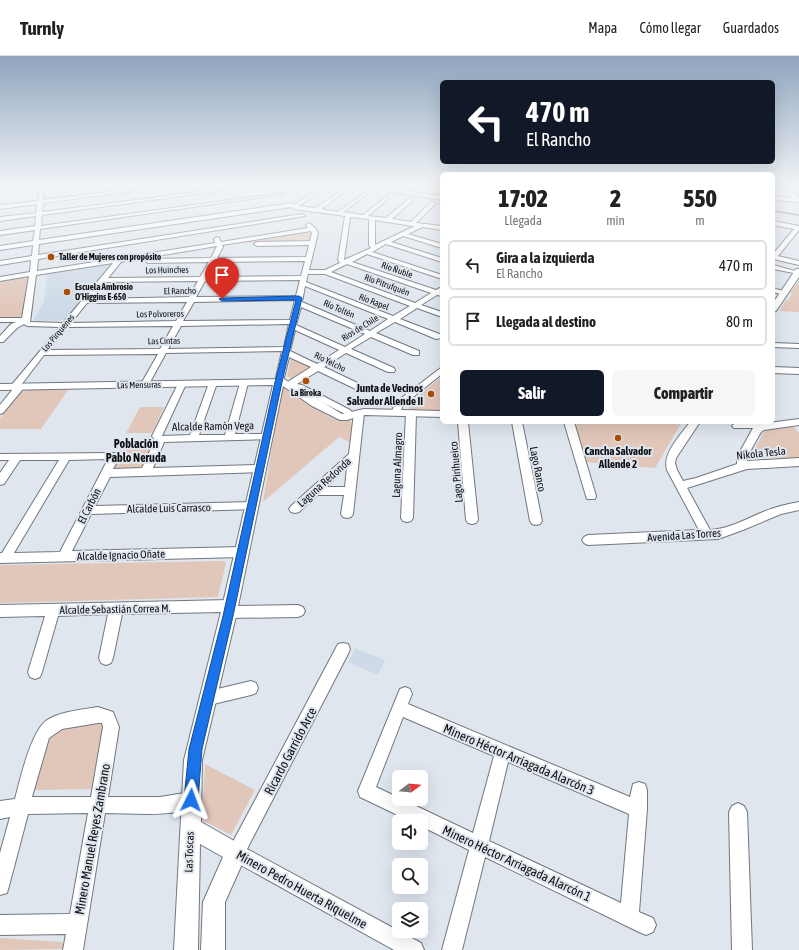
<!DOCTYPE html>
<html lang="es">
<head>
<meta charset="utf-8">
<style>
  :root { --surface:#fff; --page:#f6f6f6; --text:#222; --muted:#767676; --line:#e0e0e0; --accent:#111827 }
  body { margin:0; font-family:"Asap Condensed",sans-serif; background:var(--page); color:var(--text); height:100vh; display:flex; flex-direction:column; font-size:15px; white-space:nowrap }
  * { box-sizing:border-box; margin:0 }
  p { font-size:13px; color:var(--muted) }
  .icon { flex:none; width:22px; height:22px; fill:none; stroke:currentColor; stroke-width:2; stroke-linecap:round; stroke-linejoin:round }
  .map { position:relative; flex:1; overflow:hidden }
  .details { position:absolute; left:440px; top:116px; width:335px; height:252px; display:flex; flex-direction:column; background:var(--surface); border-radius:6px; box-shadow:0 4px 16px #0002 }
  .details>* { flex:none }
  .top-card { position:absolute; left:440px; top:24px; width:335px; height:84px; border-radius:6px; box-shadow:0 4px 16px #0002; background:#111827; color:#fff; overflow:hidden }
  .needle { width:26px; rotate:74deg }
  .fabs { position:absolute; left:392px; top:714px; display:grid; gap:8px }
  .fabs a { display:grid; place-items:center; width:36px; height:36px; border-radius:6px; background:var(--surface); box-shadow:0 4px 16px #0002; font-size:20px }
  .pin { position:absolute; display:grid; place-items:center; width:34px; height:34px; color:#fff; margin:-41px -17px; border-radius:50% 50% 50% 0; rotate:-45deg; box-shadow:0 0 4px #0007 }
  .pin .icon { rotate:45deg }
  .me { position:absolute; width:44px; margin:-22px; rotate:3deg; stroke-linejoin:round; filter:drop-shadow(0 0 3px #0008) }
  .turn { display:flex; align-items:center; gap:14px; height:84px; padding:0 20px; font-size:18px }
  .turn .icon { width:52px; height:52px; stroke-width:2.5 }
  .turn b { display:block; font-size:28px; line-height:34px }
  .eta { display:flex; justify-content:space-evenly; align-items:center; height:68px; text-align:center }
  .eta b { font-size:24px; font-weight:800; line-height:28px }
  .button { display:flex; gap:8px; margin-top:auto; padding:8px 20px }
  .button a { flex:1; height:46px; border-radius:6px; background:var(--accent); color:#fff; font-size:16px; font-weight:800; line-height:46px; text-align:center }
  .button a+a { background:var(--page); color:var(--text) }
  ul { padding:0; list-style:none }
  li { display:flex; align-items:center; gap:12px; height:50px; margin:0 8px 6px; padding:0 12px; border:2px solid var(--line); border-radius:6px }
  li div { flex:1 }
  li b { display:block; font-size:15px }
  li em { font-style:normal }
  header { display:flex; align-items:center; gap:24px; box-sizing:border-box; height:56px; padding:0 20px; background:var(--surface); border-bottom:1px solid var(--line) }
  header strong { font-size:19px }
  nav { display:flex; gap:22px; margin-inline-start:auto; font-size:14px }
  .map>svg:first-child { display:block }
  .built { fill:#cedae8 }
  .green { fill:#e1c7ba }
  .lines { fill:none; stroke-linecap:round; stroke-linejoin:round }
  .stream { stroke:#7a665c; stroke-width:1.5 }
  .minor-casing { stroke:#71777e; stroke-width:2 }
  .tertiary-casing { stroke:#71777e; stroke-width:2 }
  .minor { fill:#fff; fill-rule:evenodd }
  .tertiary { fill:#fff; fill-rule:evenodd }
  .route { fill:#1a73e8; stroke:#114b97 }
  .poi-dot { fill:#ad4c03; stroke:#dfe6ee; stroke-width:1.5 }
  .labels { text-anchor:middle; stroke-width:4; stroke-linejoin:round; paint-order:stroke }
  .far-poi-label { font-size:9px; font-weight:bold; fill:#0e1013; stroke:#dfe6ee; text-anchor:start }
  .far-street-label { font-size:9px; fill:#0e1013; stroke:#dfe6ee }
  .poi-label { font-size:11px; font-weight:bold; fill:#0e1013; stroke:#dfe6ee; text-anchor:end }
  .street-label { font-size:11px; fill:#0e1013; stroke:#dfe6ee }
  .neighbourhood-label { font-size:12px; font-weight:bold; fill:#0e1013; stroke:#dfe6ee }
  .near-street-label { font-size:13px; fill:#0e1013; stroke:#dfe6ee }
</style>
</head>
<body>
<header>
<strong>Turnly</strong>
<nav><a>Mapa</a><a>Cómo llegar</a><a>Guardados</a></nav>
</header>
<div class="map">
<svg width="799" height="894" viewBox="0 0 799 894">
  <rect width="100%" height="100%" fill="#dfe6ee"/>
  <!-- built -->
  <path class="built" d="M51,128H173L50,143Z
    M110,207L112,208L65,264L34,266V263L44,246L47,218Z
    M355,592L385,604L378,619L348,606Z"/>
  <!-- green -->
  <path class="green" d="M304,176L311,177L309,186L237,187Z
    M28,220L23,259L17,262H0V224Z
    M799,225V256L780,255L786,244L791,245L788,244L792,238L790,237Z
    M291,300L311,310L292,323L287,320Z
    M440,322H442V354H410L407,349Z
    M282,330L328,360L336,363L349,362L353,370V388L339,381L263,446Z
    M28,334H68L41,373H0V362L21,336Z
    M140,351H164L152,377H126Z
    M575,366H682L655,412L584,406Z
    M793,370L799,377V402H758L753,400L752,398L765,374Z
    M153,385L156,388L145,412L112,415L111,412L124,386Z
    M223,505L226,507L218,541L0,547V509Z
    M105,666L94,733L36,734L31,731L51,674Z
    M205,708L255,734L231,779L202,764Z
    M0,882L62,886L64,893L0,894Z"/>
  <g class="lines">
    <!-- stream -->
    <path class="stream" d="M773,155L799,159"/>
    <defs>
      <path id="minor" d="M40,128H44L43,144L174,128H186L43,147L42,156L259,128H271L42,159L41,170L282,137L284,138L40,173L39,184L292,147L294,149L322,131L324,133L299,150L315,152L344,133L346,135L321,153L338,156L365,137L367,139L343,156L363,159L387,140H389V142L368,160L386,162L410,142L413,144L412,145L392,163L411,166L431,146H435V148L416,167L442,170V174L422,171L408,178L442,188V192L403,180L391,186L442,202V206L386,188L372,196L442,219V223L367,198L352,206L436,234L442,231V240L437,239L421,249L442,256V261L417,252L400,263L442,279V282L436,283L395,266L376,277L419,295V299H413L371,281L351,293L394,312L395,314L394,316H388L346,297L324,311L368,332L369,334L368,336H362L318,315L297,328L302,329L350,354L352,356L350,358L347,359L296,333L286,331L285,329L286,327L311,311L289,301L283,326L279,329L276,328L275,326L282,295L166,297L149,328L145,331L141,328L158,298L44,299L21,329L24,331L23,333L3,357L0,358V349L13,333L10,331L60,271L27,270L24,268L17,272L3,286H0V280L11,268L16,266H0V262H22L29,220L0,225V221L30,216L31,204L0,209V205L32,200L33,189L0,194V190L33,185L35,174L0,179V175L35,170L36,160L0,165V161L36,157L37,148L0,153V149L38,145ZM292,151L294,153L345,160L338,204L340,207L325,214H309L318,177L315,172L309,167L306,169L308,172L221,186L219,182L217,181L214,183L215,187L37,215L38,203L305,160L302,158L38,199L39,188ZM350,161L369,163V189L371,192L344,204ZM375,164L412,170H415L375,189ZM311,175L312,177L310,185L257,186L254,188L257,190L309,189L306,201L217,202L223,191L222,189ZM217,190L211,202L148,203L145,205L148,207L209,206L200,221L108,222L121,206ZM305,205L301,220L207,221L215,206ZM113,207L63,267L30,266L36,219ZM347,208L431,237L415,247L331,216ZM308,218H325L410,250L393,260L306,226ZM300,224L296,240L196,241L205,225ZM198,225L189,241L91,243L104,226ZM305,230L388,263L370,275L302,246ZM295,244L290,264L183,265L194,246ZM187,246L176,265L71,267L87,247ZM301,251L365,278L345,291L296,269ZM289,268L284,291L168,293L181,270ZM173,270L160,293L48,294L67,271ZM295,274L339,294L317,308L290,295Z
        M318,128H355L442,140V144L353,130L320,129Z
        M435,128L442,129V132Z
        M783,128H787L799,142V146L773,144V140L792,142Z
        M773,165L799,170V174L778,200L799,205V209L773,203V198L794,173L773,169Z
        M773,209L799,216V218L773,213Z
        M773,232L786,236L787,237L784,239L773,236Z
        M773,287L799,288V292L773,291Z
        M442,311V318L403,349L399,359H393L391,357L396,346Z
        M773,311L799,312V318L773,317Z
        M213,324L217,327L199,379H225L240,327L244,324L248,327L235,378H267L272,381L270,383L164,386L153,412L260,409L264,410L265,413L264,416L110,421L95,450L252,446L256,447L258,450L256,453L91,458L72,495L242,491L246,493L248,496L246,499L242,501L0,507V497H2L59,404H20L4,428L0,429V417L9,404H0V398L115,397L120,400L113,413L142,412L155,384L152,380L179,326L182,325L186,328L162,380L190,379L209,327ZM108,403L60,496L14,497L69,404Z
        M359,354L364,357L353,458L351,461L347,462L343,461L341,458L344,439H317L299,456L295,457L291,456L289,453L291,450L349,398L354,357ZM347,411L345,431H326Z
        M411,354L416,357L413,462L411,465L407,466L403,465L401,462L406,357Z
        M799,363V369L764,374L761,376L747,401V405L799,402V410L747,413L687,432L710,474C729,473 746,463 763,456C775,451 787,448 799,446V454L781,458L743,474L718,483L588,489L584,487L582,484L584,481L588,479L699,474L667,414C662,397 681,379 690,366H700L676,402L675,407L677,414L683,425L696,422L737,408V401L753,372H734L732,370L734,368L751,366L761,368Z
        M458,366H468L478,464L476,467L472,468L468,467L466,464Z
        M512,366H522L542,465L540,468L536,469L532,468L530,465Z
        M564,366H574L596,440L595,443H587L586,440Z
        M230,544L235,546L236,550L298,549L303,551L305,555L303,559L298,561L229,562L224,560L222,556L122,558L113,602L111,607L106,609L101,607L99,602L108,558L58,560L42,616L40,621L35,623L30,621L28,616L45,560L0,561V549Z
        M343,587L348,588L350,593L348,598L247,793L421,887L424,894H394L230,803L227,797L338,588Z
        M251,625L256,627L258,632L256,637L251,639L209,649L204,647L202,642L204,637L209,635Z
        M405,631L410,633L412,638L408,648L630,741L633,728L639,726L645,728L647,734V753L639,856L653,862L656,869L653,876L646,879L639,876L485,801L462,894H442L469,794L421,770V765H410L360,741L358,735L400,633ZM403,661L494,700L473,777L376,731ZM508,706L629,758L621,847L489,785Z
        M98,651L113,656L119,671L108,741H160L191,736L197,738L199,744L197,750C169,762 134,757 105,757L83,894H63L66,878L0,879V859L70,858L88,757L28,758L9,830L7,837L0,839V797L10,761L0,763V745L15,743C20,724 31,675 47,664C62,655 81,654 98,651ZM98,667H102L103,671L91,741H32L49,682L62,673Z
        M738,747L744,750L747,756L752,894H732L729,756L732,750Z"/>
      <path id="tertiary" d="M796,213H799V221L776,255L773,256V247Z
        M284,323L342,358L364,353L442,355V361L364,359L347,364H340L312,350L283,330L236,560L202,704L201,766L243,790L247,797L225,846V894H201L203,846L223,801L200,788L198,894H174L184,704L220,560L273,329L0,334V328Z"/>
    </defs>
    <!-- minor casing -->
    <use href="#minor" class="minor-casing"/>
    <!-- tertiary casing -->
    <use href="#tertiary" class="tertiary-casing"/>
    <!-- minor -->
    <use href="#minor" class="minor"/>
    <!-- tertiary -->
    <use href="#tertiary" class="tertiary"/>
  </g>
  <!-- sky -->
  <linearGradient id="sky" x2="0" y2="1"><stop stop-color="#8fa4bd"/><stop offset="0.51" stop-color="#f1f4f7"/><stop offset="1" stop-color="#f1f4f7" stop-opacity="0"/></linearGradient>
  <rect width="799" height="253" fill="url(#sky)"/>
  <!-- route -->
  <path class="route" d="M299,240L302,242L282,326L233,560L202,693L198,744L196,749L191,751L186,749L184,744L189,693L223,560L275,326L296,244L222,245L219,243L222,242Z"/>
  <!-- markers -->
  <g class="poi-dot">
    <circle cx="51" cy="201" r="4"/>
    <circle cx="67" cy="236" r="4"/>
    <circle cx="306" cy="325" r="4"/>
    <circle cx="431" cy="338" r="4"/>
    <circle cx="618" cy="382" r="4"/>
  </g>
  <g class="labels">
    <!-- far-poi labels -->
    <g class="far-poi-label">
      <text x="59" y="204">Taller de Mujeres con propósito</text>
      <text x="75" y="234">Escuela Ambrosio<tspan x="75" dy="10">O'Higgins E-650</tspan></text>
      <text x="306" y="340" text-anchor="middle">La Biroka</text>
    </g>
    <!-- far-street labels -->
    <g class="far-street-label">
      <text transform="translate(167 214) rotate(-1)" y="3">Los Huinches</text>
      <text transform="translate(397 214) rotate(19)" y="3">Río Ñuble</text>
      <text transform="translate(387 229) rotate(20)" y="3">Río Pitrufquén</text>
      <text transform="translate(180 235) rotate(-1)" y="3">El Rancho</text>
      <text transform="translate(374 246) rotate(21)" y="3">Río Rapel</text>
      <text transform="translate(339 253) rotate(23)" y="3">Río Toltén</text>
      <text transform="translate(160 258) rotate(-1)" y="3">Los Polvoreros</text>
      <text transform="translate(360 272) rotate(-32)" y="3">Ríos de Chile</text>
      <text transform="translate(58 277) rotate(-50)" y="3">Los Pirquenes</text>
      <text transform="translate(164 285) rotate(-1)" y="3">Las Cintas</text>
      <text transform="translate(330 306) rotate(26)" y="3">Río Yelcho</text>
      <text transform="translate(139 329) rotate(-1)" y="3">Las Mensuras</text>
    </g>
    <!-- poi labels -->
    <g class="poi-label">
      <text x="423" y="336">Junta de Vecinos<tspan x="423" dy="13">Salvador Allende II</tspan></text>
      <text x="618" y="399" text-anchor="middle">Cancha Salvador<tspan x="618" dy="13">Allende 2</tspan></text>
    </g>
    <!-- street labels -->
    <g class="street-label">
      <text transform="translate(213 370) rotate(-1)" y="4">Alcalde Ramòn Vega</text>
      <text transform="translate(761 397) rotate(-6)" y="4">Nikola Tesla</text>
      <text transform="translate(397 409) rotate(-88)" y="4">Laguna Almagro</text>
      <text transform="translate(538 413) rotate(79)" y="4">Lago Ranco</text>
      <text transform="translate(456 416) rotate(-95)" y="4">Lago Pirihueico</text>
      <text transform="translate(324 426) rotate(-42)" y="4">Laguna Redonda</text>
      <text transform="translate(89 450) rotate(-63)" y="4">El Carbón</text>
      <text transform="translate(169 452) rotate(-1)" y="4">Alcalde Luis Carrasco</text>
      <text transform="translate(684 479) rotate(-4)" y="4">Avenida Las Torres</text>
      <text transform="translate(121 499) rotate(-2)" y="4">Alcalde Ignacio Oñate</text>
      <text transform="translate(115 553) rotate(-1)" y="4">Alcalde Sebastián Correa M.</text>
      <text transform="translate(189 796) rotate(-88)" y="4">Las Toscas</text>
    </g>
    <!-- neighbourhood labels -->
    <g class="neighbourhood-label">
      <text x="136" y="392">Población<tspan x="136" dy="14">Pablo Neruda</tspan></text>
    </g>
    <!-- near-street labels -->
    <g class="near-street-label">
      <text transform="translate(290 695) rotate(-62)" y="5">Ricardo Garrido Arce</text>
      <text transform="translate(519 703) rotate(23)" y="5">Minero Héctor Arriagada Alarcón 3</text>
      <text transform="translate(92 783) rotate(-80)" y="5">Minero Manuel Reyes Zambrano</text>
      <text transform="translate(517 807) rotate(25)" y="5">Minero Héctor Arriagada Alarcón 1</text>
      <text transform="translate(302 833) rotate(29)" y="5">Minero Pedro Huerta Riquelme</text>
    </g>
  </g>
</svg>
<div class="fabs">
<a><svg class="needle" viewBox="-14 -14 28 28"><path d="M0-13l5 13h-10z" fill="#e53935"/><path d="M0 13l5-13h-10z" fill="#767676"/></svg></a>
<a><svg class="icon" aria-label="sound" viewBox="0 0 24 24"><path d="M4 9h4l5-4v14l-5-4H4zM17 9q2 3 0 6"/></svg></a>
<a><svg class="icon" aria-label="search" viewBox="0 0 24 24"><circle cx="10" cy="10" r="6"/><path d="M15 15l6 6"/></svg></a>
<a><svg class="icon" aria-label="layers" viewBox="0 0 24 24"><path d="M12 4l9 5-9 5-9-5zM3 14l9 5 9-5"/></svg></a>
</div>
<div class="pin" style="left:222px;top:243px;background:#d93025"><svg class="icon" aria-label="arrive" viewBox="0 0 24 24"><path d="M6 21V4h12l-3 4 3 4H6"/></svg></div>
<svg class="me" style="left:191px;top:744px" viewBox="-20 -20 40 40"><path d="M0-17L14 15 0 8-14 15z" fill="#1a73e8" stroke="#fff" stroke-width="4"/></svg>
<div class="top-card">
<div class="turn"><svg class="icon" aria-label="left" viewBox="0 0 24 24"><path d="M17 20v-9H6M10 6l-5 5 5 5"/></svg><div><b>470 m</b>El Rancho</div></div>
</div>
<section class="details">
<div class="eta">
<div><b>17:02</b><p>Llegada</p></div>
<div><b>2</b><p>min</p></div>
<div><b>550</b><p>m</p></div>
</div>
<ul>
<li><svg class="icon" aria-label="left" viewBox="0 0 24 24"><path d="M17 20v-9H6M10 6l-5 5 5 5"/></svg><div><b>Gira a la izquierda</b><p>El Rancho</p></div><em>470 m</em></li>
<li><svg class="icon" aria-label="arrive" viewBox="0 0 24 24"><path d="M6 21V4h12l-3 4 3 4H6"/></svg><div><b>Llegada al destino</b></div><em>80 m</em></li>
</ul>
<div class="button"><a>Salir</a><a>Compartir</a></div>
</section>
</div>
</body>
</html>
